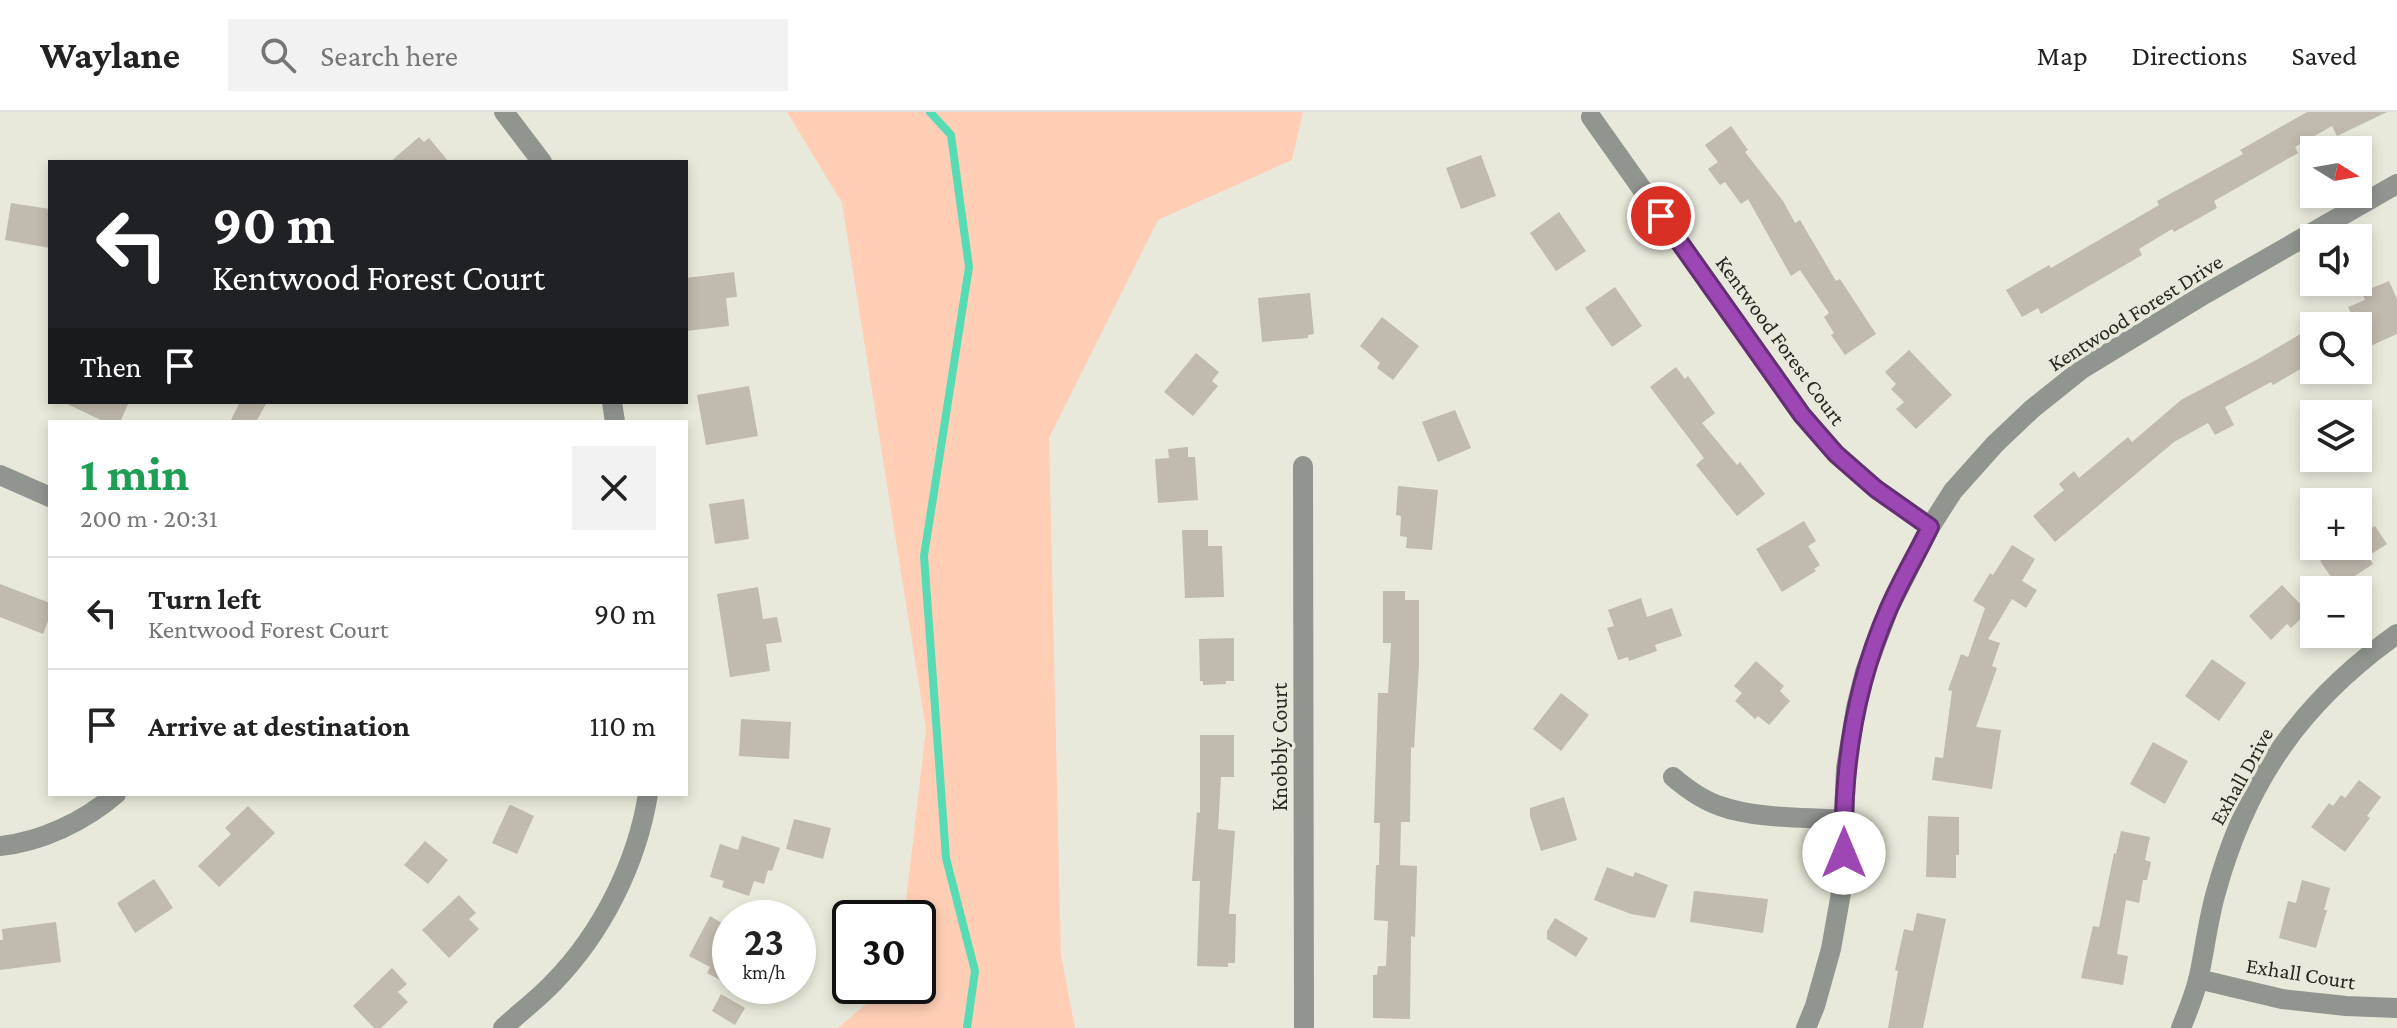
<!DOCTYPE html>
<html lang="en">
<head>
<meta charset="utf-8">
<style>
  :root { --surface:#fff; --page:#f2f2f2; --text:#222; --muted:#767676; --line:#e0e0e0 }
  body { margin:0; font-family:"Crimson Pro",serif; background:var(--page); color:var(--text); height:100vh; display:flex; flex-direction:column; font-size:30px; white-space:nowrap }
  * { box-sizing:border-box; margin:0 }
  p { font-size:26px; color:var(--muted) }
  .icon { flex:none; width:44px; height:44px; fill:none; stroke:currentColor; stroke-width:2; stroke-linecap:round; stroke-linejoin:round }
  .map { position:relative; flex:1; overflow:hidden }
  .details { position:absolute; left:48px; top:308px; width:640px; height:376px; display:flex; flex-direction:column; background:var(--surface); border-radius:0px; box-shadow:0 4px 12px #0003 }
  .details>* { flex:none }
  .guide { position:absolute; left:48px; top:48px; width:640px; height:244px; border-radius:0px; box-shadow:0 4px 12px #0003; background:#202124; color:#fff; overflow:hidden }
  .needle { width:52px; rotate:101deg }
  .buttons { position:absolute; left:2300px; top:24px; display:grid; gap:16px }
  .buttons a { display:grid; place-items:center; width:72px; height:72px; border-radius:0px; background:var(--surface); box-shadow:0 4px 12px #0003; font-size:40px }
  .speed { position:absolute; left:712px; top:788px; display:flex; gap:16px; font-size:40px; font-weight:700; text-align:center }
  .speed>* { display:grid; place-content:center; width:104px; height:104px; border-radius:50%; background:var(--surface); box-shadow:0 4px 12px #0003; line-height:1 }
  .speed small { font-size:20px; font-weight:400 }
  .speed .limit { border:4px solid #111; border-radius:12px; background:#fff; color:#111 }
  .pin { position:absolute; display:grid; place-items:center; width:68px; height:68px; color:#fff; margin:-34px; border:4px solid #fff; border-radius:50%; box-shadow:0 2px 8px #0007 }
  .me { position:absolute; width:88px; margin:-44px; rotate:0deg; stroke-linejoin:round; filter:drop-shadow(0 0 6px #0008) }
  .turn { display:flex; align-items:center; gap:28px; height:168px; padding:0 32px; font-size:36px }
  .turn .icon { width:104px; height:104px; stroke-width:2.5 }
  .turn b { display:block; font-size:56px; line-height:68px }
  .then { display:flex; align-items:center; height:76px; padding:0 32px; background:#0003; gap:16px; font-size:30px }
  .round { display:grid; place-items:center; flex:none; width:84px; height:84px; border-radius:0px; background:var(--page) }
  .head { display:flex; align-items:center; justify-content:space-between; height:136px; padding:0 32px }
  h1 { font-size:48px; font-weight:700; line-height:60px; color:#1e9e55 }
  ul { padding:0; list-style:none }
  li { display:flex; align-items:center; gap:24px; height:112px; padding:0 32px; border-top:2px solid var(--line) }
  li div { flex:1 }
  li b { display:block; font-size:30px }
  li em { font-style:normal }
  header { display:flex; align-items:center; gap:48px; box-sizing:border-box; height:112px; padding:0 40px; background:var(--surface); border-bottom:2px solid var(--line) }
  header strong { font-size:38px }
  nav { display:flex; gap:44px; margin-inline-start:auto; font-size:28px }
  .search { width:560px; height:72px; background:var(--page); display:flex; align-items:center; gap:20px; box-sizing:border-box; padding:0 28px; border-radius:0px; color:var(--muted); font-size:30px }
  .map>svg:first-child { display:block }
  .green { fill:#ffceb5 }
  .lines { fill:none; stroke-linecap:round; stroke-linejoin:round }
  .stream { stroke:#56dbb4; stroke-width:8 }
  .building { fill:#c1baae }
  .street { stroke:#919590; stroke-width:20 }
  .route-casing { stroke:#652e75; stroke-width:20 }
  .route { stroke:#9c47b4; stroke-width:14 }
  .labels { text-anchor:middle; stroke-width:7; stroke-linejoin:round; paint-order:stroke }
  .street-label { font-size:22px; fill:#272823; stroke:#e9e9db }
</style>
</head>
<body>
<header>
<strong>Waylane</strong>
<div class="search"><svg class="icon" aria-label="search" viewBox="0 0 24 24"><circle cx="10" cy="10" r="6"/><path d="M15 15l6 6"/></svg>Search here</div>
<nav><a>Map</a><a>Directions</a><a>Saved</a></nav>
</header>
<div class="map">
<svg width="2397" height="916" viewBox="0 0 2397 916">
  <rect width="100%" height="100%" fill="#e9e9db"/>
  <!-- green -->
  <path class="green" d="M787,0H1303L1292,48L1158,108L1049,326L1061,843L1075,916H838L888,874H918V806H904L926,617L842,91Z"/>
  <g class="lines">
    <!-- stream -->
    <path class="stream" d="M930,0L951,23L969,155L924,444L946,746L975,859L967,916"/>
  </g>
  <!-- building -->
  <path class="building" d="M2307,0H2387L2337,24L2332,14L2295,35L2298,41L2214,89L2217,96L2174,120L2172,117L2139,137L2142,143L2041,202L2038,196L2022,205L2006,178L2049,153L2051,156L2159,93L2157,89L2243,42L2240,38Z
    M1731,14L1748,38L1745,40L1783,89L1795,111L1800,108L1836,169L1840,167L1876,222L1845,243L1831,223L1834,221L1824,205L1829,201L1800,158L1791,164L1748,87L1741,92L1725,70L1720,73L1708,57L1718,50L1705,33Z
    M419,25L424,30L429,26L449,50H390Z
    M1481,43L1496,84L1461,97L1446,56Z
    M11,91L50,97V136L5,128Z
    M1559,100L1586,139L1556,159L1530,121Z
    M734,160L737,185L726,186L729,214L686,219V166Z
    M2389,169L2397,187V222L2366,236L2348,195L2365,188L2362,180Z
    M1615,175L1642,214L1612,235L1585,196Z
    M1310,181L1314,222L1308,223V226L1262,230L1258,186Z
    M1382,205L1419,234L1393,268L1377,256L1380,251L1360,234Z
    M2314,214V249L2273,273L2271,270L2225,295L2234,313L2215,323L2208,311L2174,330L2055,430L2033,404L2064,378L2059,372L2074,359L2079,366L2128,325L2132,330L2181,288L2258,247Z
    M1909,238L1952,283L1916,317L1896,297L1904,290L1891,277L1896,272L1885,260Z
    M1196,241L1219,260L1212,269L1218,274L1193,304L1164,280Z
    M1676,255L1685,267L1688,264L1715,301L1702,311L1737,353L1740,350L1765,382L1737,404L1696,353L1704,346L1650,275Z
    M749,274L758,324L706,333L697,283Z
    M63,290H129L120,310H105Z
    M240,290H267L256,310H230Z
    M1455,298L1471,336L1438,350L1422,310Z
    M1188,335V345H1195L1198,388L1158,391L1155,347L1169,346L1168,337Z
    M1398,374L1438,378L1432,438L1406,436L1407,425L1400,424L1401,404L1396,403Z
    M744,387L749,427L715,432L709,392Z
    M1804,409L1816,429L1808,434L1820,453L1814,457L1816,459L1782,480L1756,437Z
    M2375,414L2387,432L2368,444L2373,452L2338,475L2320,449L2343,434H2358V424Z
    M1182,418H1208V434H1222L1224,485L1185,486Z
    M2012,433L2035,447L2022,469L2037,478L2026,496L2012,487L1988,527L2000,531L1992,554L1997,556L1976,615L2001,618L1992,677L1932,668L1935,645L1943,646L1952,579L1948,578L1961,542L1968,545L1985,496L1973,489L1990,461L1993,463Z
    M0,472L50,491V504L43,522L0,505Z
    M2282,473L2308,500L2291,516L2287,512L2271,528L2249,504Z
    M758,475L763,507L777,505L782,530L766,532L770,559L730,565L717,482Z
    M1383,479H1405V488H1419V553L1414,636L1411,635L1410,710H1401L1400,753L1417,754L1415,825L1411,824L1410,907L1373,906V863H1377L1378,854H1386L1388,809L1374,808L1376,753H1379L1380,711H1374L1378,581H1388L1391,531H1383Z
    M1641,486L1647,505L1672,496L1682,524L1655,533L1657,539L1629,549L1628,545L1618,548L1607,516L1614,514L1608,498Z
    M1234,526V569H1226V572L1203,573V569H1200L1199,527Z
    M2212,547L2246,571L2219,609L2185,584Z
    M1756,549L1784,574L1780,579L1790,589L1769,613L1758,604L1755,607L1735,589L1742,581L1734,574Z
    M1561,581L1589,603L1561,639L1533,617Z
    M741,607L791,610L789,647L739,644Z
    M1200,623H1234V665H1221L1218,717L1235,719L1229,802H1236L1235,851H1228V855L1197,854L1200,769H1192L1197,700L1200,701Z
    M2153,630L2188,649L2165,692L2130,672Z
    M2359,668L2381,685L2367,704L2370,706L2345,740L2311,715L2329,691L2333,694L2341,683L2345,686Z
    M1564,685L1577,728L1541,739L1530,704V696Z
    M511,693L534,704L517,742L492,731L509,694Z
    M248,694L275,721L219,775L198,754L231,722L225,716Z
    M1928,704L1959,705V743H1956V766L1926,765Z
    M794,707L831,716L823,747L786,737Z
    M2121,719L2150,725L2145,748L2151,750L2147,768H2143L2139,791L2126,788L2117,842L2128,844L2123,873L2081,866L2093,814L2099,815L2114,741L2116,742Z
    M742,724L780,736L772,759L768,758L764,772L754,769L749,784L722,775L724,769L710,765L720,732L738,738Z
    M425,729L448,748L428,772L404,753Z
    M1607,755L1633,765L1635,760L1668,773L1655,806L1631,802L1594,788Z
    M154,767L173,796L135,821L117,791Z
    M2302,768L2330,776L2324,798H2327L2316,836L2279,826L2288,789L2296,791Z
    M1694,779L1768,787L1763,821L1690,810Z
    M459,783L476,801L469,807L479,817L449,846L422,818Z
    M1917,801L1946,807L1923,916H1888L1898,859L1895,858L1904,817L1913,819Z
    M710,804L727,814L722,825L724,826L730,814V873L707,861L710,855L689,844Z
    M1555,806L1588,826L1576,845L1547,827V819Z
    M56,810L61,850L0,858V828H3L2,817Z
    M392,856L407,872L398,880L408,890L381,916H374L353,894Z
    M721,882L745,896L735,913L712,899Z"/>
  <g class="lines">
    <!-- street -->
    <path class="street" d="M504,0L542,50
      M1591,5L1802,303L1836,342L1876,377L1930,415
      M612,290L615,310
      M1303,354L1304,916
      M0,363L50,385
      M1673,665C1687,677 1702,688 1720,694C1756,707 1805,705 1843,708
      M0,734C41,730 85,709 116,682
      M2198,867L2282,887L2346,894L2397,896
      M503,916C519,901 538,887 553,871C602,821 637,751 648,682
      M1806,916L1815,894L1831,837L1841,781L1846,656L1856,596L1865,560L1889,496L1930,415L1953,379L1995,332L2032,297L2082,257L2205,182L2397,72
      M2181,916C2188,899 2195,882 2199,864C2205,836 2208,808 2216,780C2247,667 2302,590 2397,522"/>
  </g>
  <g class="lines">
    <defs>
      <path id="route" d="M1661,104L1802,303L1836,342L1876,377L1930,415C1917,442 1901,468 1889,496C1855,573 1842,657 1844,741"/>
    </defs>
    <!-- route casing -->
    <use href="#route" class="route-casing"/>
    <!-- route -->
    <use href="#route" class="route"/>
  </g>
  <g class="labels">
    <!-- street labels -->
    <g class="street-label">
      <text transform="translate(2135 200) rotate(-32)" y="8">Kentwood Forest Drive</text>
      <text transform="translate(1781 228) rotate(54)" y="8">Kentwood Forest Court</text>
      <text transform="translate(1279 635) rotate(-90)" y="8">Knobbly Court</text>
      <text transform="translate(2241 664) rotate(-61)" y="8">Exhall Drive</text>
      <text transform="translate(2301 861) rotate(9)" y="8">Exhall Court</text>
    </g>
  </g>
</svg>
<div class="buttons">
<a><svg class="needle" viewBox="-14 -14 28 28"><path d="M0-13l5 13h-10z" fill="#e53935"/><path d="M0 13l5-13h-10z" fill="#767676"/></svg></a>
<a><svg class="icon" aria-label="sound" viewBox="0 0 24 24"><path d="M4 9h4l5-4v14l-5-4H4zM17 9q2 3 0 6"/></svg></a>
<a><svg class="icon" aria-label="search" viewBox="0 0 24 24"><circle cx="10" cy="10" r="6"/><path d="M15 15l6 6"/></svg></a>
<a><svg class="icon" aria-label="layers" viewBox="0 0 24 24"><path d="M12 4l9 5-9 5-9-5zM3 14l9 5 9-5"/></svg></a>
<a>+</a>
<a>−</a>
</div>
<div class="speed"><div>23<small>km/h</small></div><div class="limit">30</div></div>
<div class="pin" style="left:1661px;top:104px;background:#d93025"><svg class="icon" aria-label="arrive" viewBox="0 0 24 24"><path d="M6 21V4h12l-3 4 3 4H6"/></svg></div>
<svg class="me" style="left:1844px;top:741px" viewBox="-20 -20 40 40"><circle r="19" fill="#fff"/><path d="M0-13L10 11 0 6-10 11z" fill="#9c47b4"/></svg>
<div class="guide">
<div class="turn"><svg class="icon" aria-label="left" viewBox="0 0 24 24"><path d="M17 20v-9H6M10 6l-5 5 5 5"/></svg><div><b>90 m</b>Kentwood Forest Court</div></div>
<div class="then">Then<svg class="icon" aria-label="arrive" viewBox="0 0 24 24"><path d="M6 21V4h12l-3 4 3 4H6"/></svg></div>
</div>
<section class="details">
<div class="head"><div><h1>1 min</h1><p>200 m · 20:31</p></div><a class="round"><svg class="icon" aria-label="close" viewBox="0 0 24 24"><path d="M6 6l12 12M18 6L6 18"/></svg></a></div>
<ul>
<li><svg class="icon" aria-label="left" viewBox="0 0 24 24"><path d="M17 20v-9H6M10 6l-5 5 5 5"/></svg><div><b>Turn left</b><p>Kentwood Forest Court</p></div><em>90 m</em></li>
<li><svg class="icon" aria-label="arrive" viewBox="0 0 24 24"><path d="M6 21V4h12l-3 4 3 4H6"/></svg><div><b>Arrive at destination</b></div><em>110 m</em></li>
</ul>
</section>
</div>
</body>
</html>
